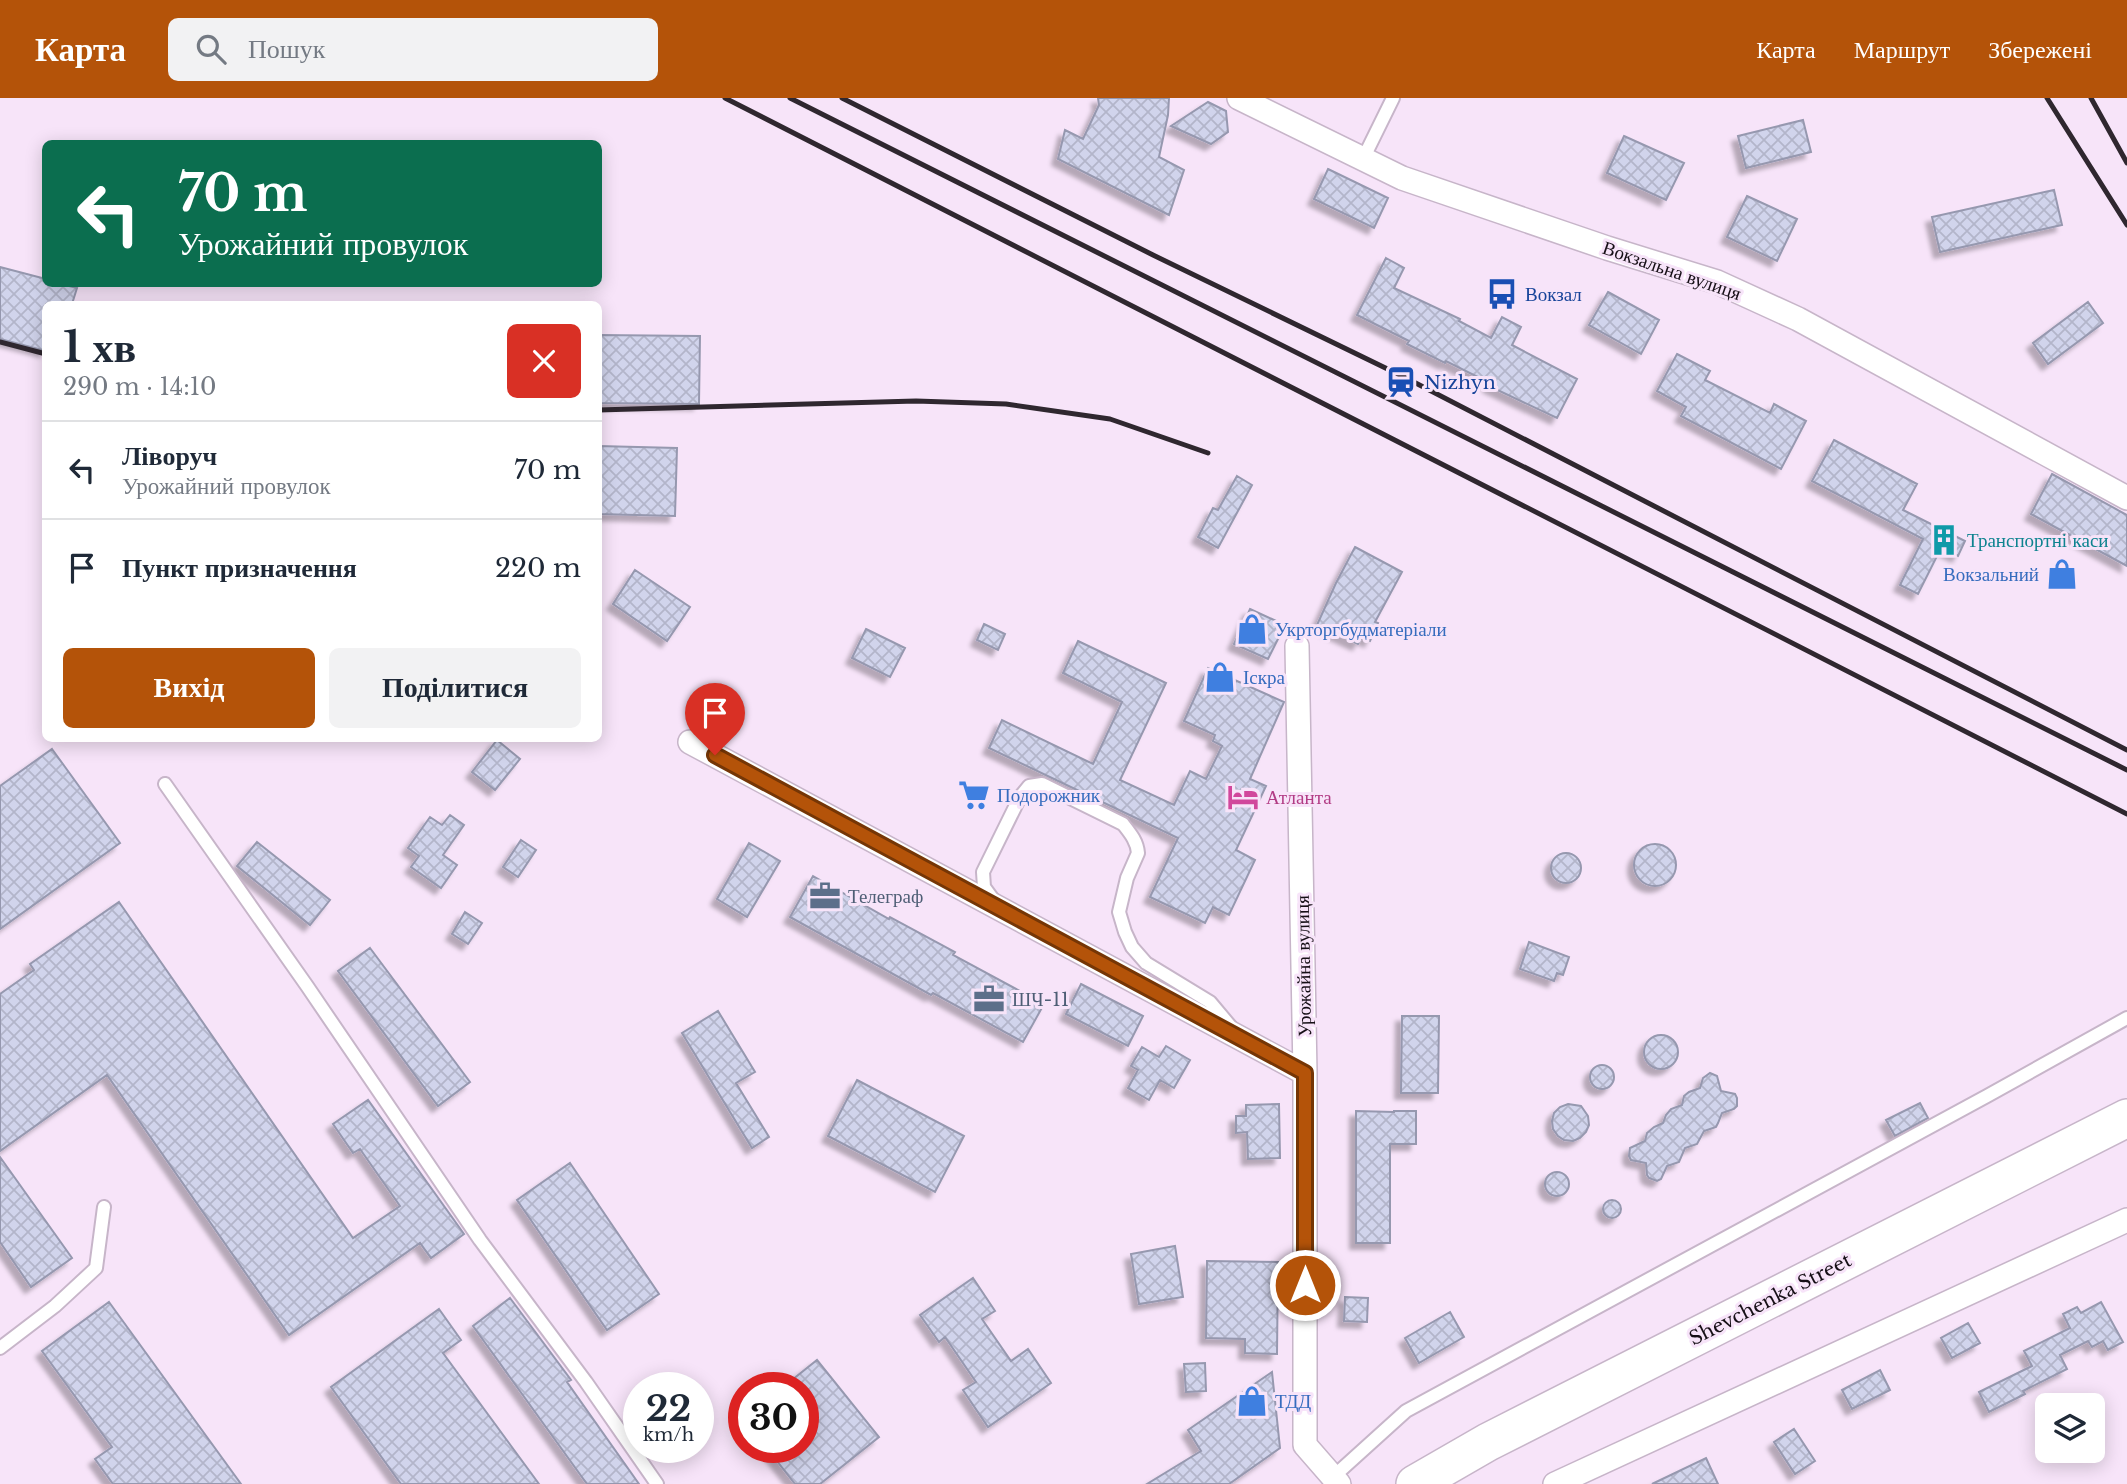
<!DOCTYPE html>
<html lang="uk">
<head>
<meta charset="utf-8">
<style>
  :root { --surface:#fff; --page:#f2f2f3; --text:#1f2937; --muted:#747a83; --line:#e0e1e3; --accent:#b45309 }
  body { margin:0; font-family:"Libre Baskerville",serif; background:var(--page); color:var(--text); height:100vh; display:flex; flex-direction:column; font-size:26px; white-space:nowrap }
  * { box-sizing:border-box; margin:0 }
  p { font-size:23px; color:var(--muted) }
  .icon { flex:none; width:38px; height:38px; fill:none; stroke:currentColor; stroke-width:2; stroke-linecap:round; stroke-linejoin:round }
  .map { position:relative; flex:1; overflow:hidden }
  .details { position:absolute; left:42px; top:203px; width:560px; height:441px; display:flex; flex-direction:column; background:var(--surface); border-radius:10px; box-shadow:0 4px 18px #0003 }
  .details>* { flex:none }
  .guide { position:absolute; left:42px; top:42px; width:560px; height:147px; border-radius:10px; box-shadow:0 4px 18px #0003; background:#0b6e4f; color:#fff; overflow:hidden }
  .fabs { position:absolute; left:2035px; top:1295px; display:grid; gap:14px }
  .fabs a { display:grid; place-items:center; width:70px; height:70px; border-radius:10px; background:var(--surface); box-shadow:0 4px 18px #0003; font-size:35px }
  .speed { position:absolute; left:623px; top:1274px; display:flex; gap:14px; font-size:35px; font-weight:700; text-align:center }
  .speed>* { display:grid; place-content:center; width:91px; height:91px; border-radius:50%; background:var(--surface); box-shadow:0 4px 18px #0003; line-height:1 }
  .speed small { font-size:18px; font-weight:400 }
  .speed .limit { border:10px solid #d22; background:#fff; color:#111 }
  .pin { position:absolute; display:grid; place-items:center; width:60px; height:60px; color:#fff; margin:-72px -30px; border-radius:50% 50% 50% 0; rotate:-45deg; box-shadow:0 0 7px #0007 }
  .pin .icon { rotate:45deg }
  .me { position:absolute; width:77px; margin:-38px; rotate:0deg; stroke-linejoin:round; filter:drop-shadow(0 0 5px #0008) }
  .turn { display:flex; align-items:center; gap:24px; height:147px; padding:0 21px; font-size:32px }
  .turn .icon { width:91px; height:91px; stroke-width:2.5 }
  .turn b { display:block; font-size:49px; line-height:60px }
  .round { display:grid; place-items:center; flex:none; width:74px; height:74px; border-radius:10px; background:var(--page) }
  .overview { display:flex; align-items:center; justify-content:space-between; height:119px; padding:0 21px }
  h1 { font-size:42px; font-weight:700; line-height:52px }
  .button { display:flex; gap:14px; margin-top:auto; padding:14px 21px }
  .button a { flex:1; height:80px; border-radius:10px; background:var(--accent); color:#fff; font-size:28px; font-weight:700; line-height:80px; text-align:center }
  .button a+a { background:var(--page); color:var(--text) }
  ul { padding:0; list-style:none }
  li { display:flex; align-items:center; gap:21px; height:98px; padding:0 21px; border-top:2px solid var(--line) }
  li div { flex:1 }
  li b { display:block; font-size:26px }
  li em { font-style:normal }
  header { display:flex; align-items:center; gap:42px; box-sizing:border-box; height:98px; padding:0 35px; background:var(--accent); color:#fff }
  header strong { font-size:33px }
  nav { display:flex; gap:38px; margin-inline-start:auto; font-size:24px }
  .search { width:490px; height:63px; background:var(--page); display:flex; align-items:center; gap:18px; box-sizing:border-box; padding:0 24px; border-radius:10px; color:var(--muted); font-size:26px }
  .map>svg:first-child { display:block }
  .building { fill:url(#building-cross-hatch); stroke:#9698af; stroke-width:2; filter:url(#shadow) }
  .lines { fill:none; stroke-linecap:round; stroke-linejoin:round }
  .lane-casing { stroke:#c7b5c9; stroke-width:16 }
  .street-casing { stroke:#c7b5c9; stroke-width:26 }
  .primary-casing { stroke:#c7b5c9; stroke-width:40 }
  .lane { stroke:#fff; stroke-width:12 }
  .street { stroke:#fff; stroke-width:23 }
  .primary { stroke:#fff; stroke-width:37 }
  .rail { stroke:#2f272f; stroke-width:5 }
  .route-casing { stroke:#753606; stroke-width:18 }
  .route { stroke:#b45309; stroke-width:12 }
  .labels { text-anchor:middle; stroke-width:6; stroke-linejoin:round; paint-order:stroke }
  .street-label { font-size:19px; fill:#160f16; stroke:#f7e4f9 }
  .transit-label { font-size:19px; fill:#164399; stroke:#f7e4f9; text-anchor:start }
  .culture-label { font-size:19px; fill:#0d838f; stroke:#f7e4f9; text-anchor:start }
  .shop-label { font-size:19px; fill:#366cbe; stroke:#f7e4f9; text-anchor:start }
  .hotel-label { font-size:19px; fill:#b23c85; stroke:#f7e4f9; text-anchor:start }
  .service-label { font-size:19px; fill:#4e5e75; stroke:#f7e4f9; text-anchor:start }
</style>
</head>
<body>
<header>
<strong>Карта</strong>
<div class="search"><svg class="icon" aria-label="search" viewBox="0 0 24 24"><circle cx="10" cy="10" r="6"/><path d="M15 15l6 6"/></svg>Пошук</div>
<nav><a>Карта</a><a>Маршрут</a><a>Збережені</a></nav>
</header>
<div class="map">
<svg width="2127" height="1386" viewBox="0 0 2127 1386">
  <defs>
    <pattern id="building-cross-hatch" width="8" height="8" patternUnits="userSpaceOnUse" patternTransform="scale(1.75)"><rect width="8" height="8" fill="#d1d4ec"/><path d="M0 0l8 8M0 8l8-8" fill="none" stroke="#b3b5ca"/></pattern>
    <filter id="shadow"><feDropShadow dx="-6" dy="6" stdDeviation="2" flood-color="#0004"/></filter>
  </defs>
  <rect width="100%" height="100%" fill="#f7e4f9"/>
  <!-- building -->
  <path class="building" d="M1098,0H1169L1168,17L1159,59L1184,72L1169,117L1058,61L1065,32L1083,41L1099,7Z
    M1208,4L1226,13L1228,34L1211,46L1171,28Z
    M1803,22L1811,54L1746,70L1738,38Z
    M1624,38L1684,65L1666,102L1607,75Z
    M1328,71L1388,100L1374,130L1314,101Z
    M2054,92L2062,127L1940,154L1932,119Z
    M1747,98L1797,121L1777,163L1727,139Z
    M1386,160L1404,170L1394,190L1460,221L1459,223L1491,240L1502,219L1521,229L1512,247L1577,281L1557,320L1489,288L1490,285L1446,263L1445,265L1407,246L1409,243L1357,217Z
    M0,169L46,181V186H61L77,190L72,206H46V253L0,241Z
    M1608,194L1659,222L1641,256L1589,227Z
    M2088,204L2103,225L2048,266L2033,245Z
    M598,237L700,238L699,306L598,305Z
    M1677,256L1710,273L1705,282L1770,315L1774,306L1806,323L1781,371L1681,318L1686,309L1657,293Z
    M1834,342L1917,386L1903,412L1965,443L1958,458L1941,450L1918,496L1900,487L1923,441L1812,383Z
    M598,348L677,350L675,418L598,416Z
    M2052,376L2127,417V468L2031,416Z
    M1237,378L1252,387L1218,450L1198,439L1213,410L1218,412Z
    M1355,449L1402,474L1375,524L1378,525L1370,543L1362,539L1358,546L1317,527L1336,485Z
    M635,472L690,509L667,543L613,506Z
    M1250,511L1285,527L1268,561L1234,546Z
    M984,526L1005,536L998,552L977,542Z
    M866,531L905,550L890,579L852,560Z
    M1078,543L1166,585L1120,682L1174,707L1190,673L1206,681L1222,648L1213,643L1215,637L1184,623L1208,570L1284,604L1250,681L1266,688L1236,752L1255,762L1229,817L1213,809L1205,825L1150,799L1178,740L989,650L1002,622L1093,666L1122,604L1063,575Z
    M497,642L520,661L495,692L472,674Z
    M52,651L120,745L0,831V688Z
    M450,717L464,727L443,757L457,767L441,790L411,769L419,758L408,750L430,719L442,727Z
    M521,742L536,752L518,779L503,769Z
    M257,744L330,802L310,827L237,768Z
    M749,745L780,763L747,819L717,801Z
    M1634 767a21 21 0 1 1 42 0a21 21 0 1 1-42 0Z
    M1551 770a15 15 0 1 1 30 0a15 15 0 1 1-30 0Z
    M813,778L889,821L890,819L955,854L953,857L1044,906L1023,944L933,895L931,897L790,819Z
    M119,804L353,1140L400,1108L360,1051L353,1055L333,1026L368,1002L464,1136L431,1160L420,1145L289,1237L107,977L0,1053V896L34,872L30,866Z
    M465,814L482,825L468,846L452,836Z
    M1529,844L1569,859L1563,877L1557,875L1554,883L1520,871Z
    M370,850L470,984L438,1008L338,873Z
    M1081,886L1143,918L1128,948L1066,916Z
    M718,913L755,974L736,985L769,1039L752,1050L682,935Z
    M1402,918H1439L1438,995H1401Z
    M1644 954a17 17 0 1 1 34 0a17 17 0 1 1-34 0Z
    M1166,948L1190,962L1174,990L1160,982L1149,1002L1128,990L1138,972L1131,968L1142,949L1159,959Z
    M1590 979a12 12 0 1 1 24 0a12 12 0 1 1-24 0Z
    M1710,975L1717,978L1721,993L1735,996L1737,1000V1008L1734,1011L1722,1015L1718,1025L1716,1029L1704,1033L1697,1046L1685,1050L1679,1064L1667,1068L1661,1081L1657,1083L1649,1080L1647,1077L1646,1065L1631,1062L1629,1058L1630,1050L1645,1043L1647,1035L1654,1029L1663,1025L1666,1017L1671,1011L1682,1007L1684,998L1689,994L1700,990L1703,980Z
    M857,982L964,1038L935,1094L828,1038Z
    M1920,1005L1928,1020L1895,1038L1886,1022Z
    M1279,1006L1280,1060L1248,1061L1247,1034L1236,1035V1018H1246V1007Z
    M1568,1006L1581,1008L1588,1018L1589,1027L1586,1034L1580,1040L1573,1043L1564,1042L1558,1038L1553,1031L1552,1023L1554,1015L1560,1009Z
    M1356,1013L1394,1014V1013H1416V1046H1390V1145H1356Z
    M0,1059L72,1160L31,1189L0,1144Z
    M570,1065L659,1196L607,1232L517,1102Z
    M1545 1086a12 12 0 1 1 24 0a12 12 0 1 1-24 0Z
    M1603 1111a9 9 0 1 1 18 0a9 9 0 1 1-18 0Z
    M1175,1148L1183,1199L1139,1206L1131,1156Z
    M1207,1163L1278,1164L1277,1256L1245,1255V1241L1206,1240Z
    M973,1180L995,1213L982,1221L1011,1263L1028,1251L1051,1285L988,1329L963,1292L976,1284L945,1239L939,1244L920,1217Z
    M1345,1199L1368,1200L1367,1224L1344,1223Z
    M510,1200L571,1282L567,1284L639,1386H587L473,1228Z
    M109,1204L241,1386H113L95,1361L112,1349L42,1253Z
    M2101,1204L2123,1244L2108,1252L2103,1243L2092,1249L2088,1243L2060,1257L2067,1271L2023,1293L2025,1296L1989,1314L1979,1294L2032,1268L2024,1253L2070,1230L2063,1216L2077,1209L2081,1215Z
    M439,1211L461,1242L443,1255L539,1386H401L331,1289Z
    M1450,1214L1464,1239L1419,1265L1405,1240Z
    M1968,1225L1980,1245L1952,1260L1941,1240Z
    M817,1262L879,1339L820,1386H795L766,1349H803V1290H782Z
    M1205,1265L1206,1293L1186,1294L1184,1266Z
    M1880,1272L1890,1292L1852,1311L1842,1292Z
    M1272,1274L1280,1350L1229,1386H1147L1201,1353L1188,1332Z
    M1794,1331L1815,1363L1795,1376L1774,1344Z
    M1706,1360L1718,1386H1652Z"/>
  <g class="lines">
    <defs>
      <path id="lane" d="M1363,61L1393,0
        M165,686L307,888L480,1142L586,1284L657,1386
        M992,800L984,789L983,774L1020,699L1029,688L1042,686L1123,726C1130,735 1137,743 1138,755L1127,780L1119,814L1125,834L1132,849L1146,865L1210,904L1231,929
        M0,1250L55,1208L96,1170L104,1109
        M1333,1379L1406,1313L1987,998L2127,920"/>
      <path id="street" d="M1239,0L1402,80L1607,150L1717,184L1798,221L2127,400
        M1297,548L1305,975V1347L1339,1386
        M690,644L1305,975
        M1555,1386L2127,1122"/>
      <path id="primary" d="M1415,1386L1488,1344L2127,1020"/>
    </defs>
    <!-- lane casing -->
    <use href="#lane" class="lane-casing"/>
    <!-- street casing -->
    <use href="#street" class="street-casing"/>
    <!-- primary casing -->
    <use href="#primary" class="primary-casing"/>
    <!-- lane -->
    <use href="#lane" class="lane"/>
    <!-- street -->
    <use href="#street" class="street"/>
    <!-- primary -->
    <use href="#primary" class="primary"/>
    <!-- rail -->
    <path class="rail" d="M725,0L2127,716
      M790,0L2127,672
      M842,0L1153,157L1404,279L2127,652
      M2047,0L2127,127
      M2091,0L2127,65
      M0,244L46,256
      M598,312L916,303L1006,306L1110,321L1208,355"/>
  </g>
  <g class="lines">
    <defs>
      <path id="route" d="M715,657L1305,975V1187"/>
    </defs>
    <!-- route casing -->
    <use href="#route" class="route-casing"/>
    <!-- route -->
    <use href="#route" class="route"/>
  </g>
  <!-- icons -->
  <defs>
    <symbol id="bus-bare" viewBox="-9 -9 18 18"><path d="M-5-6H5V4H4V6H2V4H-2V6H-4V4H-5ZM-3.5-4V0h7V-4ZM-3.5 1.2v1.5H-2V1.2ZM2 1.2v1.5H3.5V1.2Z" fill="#1a4fb4" stroke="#f7e4f9" stroke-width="2.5" paint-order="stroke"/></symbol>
    <symbol id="station-bare" viewBox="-9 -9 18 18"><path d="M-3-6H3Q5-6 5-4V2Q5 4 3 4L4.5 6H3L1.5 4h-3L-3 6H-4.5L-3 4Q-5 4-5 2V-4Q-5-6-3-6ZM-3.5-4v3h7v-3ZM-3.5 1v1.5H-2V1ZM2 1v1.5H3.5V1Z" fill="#1a4fb4" stroke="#f7e4f9" stroke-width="2.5" paint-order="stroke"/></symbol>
    <symbol id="building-bare" viewBox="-9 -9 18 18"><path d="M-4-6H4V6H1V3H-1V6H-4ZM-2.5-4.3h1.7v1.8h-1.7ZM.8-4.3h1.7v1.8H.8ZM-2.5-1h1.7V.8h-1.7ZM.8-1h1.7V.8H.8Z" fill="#0f9aa8" stroke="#f7e4f9" stroke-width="2.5" paint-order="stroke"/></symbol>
    <symbol id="shop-bare" viewBox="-9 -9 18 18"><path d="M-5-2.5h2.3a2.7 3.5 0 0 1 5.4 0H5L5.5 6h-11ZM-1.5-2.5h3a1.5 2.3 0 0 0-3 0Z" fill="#3f7fe0" stroke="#f7e4f9" stroke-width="2.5" paint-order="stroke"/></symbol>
    <symbol id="supermarket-bare" viewBox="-9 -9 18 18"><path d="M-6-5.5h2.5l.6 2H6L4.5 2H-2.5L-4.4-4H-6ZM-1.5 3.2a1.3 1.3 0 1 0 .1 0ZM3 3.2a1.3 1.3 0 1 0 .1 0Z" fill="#3f7fe0" stroke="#f7e4f9" stroke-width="2.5" paint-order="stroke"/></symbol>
    <symbol id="hotel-bare" viewBox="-9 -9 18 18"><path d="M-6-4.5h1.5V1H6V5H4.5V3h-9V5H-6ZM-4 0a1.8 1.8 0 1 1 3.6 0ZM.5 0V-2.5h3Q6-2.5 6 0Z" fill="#d1479c" stroke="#f7e4f9" stroke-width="2.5" paint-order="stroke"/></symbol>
    <symbol id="office-bare" viewBox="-9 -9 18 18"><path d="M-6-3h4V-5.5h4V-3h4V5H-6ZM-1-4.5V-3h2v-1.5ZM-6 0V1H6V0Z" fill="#5c6f8a" stroke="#f7e4f9" stroke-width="2.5" paint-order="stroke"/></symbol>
  </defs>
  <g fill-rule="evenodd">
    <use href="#bus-bare" x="1480" y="174" width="44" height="44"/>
    <use href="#station-bare" x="1379" y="262" width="44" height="44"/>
    <use href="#building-bare" x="1922" y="420" width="44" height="44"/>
    <use href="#shop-bare" x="2040" y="454" width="44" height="44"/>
    <use href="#shop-bare" x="1230" y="509" width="44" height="44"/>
    <use href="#shop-bare" x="1198" y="557" width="44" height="44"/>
    <use href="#supermarket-bare" x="952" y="675" width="44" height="44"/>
    <use href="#hotel-bare" x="1221" y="677" width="44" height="44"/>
    <use href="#office-bare" x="803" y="776" width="44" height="44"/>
    <use href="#office-bare" x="967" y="879" width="44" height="44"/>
    <use href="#shop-bare" x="1230" y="1281" width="44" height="44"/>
  </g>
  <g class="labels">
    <!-- street labels -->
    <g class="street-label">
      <text transform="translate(1672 172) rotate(19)" y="7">Вокзальна вулиця</text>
      <text transform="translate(1303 868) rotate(-91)" y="7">Урожайна вулиця</text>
      <text transform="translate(1770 1201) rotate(-27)" y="7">Shevchenka Street</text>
    </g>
    <!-- transit labels -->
    <g class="transit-label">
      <text x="1525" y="203">Вокзал</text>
      <text x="1424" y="291">Nizhyn</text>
    </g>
    <!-- culture labels -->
    <g class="culture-label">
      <text x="1967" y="449">Транспортні каси</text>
    </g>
    <!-- shop labels -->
    <g class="shop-label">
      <text x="2039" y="483" text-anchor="end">Вокзальний</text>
      <text x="1275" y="538">Укрторгбудматеріали</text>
      <text x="1243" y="586">Іскра</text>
      <text x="997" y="704">Подорожник</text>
      <text x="1275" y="1310">ТДД</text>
    </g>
    <!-- hotel labels -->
    <g class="hotel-label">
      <text x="1266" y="706">Атланта</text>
    </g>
    <!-- service labels -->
    <g class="service-label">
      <text x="848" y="805">Телеграф</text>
      <text x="1012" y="908">ШЧ-11</text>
    </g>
  </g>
</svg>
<div class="fabs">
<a><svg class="icon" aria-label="layers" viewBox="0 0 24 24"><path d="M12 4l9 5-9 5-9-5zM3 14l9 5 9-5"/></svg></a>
</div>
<div class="speed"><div>22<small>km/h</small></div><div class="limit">30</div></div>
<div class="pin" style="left:715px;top:657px;background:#d93025"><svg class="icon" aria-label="arrive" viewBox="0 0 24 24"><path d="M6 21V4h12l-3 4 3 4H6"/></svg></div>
<svg class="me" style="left:1305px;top:1187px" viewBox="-20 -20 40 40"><circle r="17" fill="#b45309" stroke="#fff" stroke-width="3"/><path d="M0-11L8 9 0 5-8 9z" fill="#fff"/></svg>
<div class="guide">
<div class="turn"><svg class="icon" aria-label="left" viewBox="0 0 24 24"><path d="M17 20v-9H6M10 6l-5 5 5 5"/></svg><div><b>70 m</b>Урожайний провулок</div></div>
</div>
<section class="details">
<div class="overview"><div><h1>1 хв</h1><p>290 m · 14:10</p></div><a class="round" style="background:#d93025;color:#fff"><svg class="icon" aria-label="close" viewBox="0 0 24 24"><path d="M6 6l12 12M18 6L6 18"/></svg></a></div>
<ul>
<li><svg class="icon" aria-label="left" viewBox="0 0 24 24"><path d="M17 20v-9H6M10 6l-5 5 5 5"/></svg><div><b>Ліворуч</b><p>Урожайний провулок</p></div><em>70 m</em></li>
<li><svg class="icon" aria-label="arrive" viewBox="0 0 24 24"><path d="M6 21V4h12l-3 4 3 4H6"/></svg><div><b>Пункт призначення</b></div><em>220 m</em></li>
</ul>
<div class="button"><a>Вихід</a><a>Поділитися</a></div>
</section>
</div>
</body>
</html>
